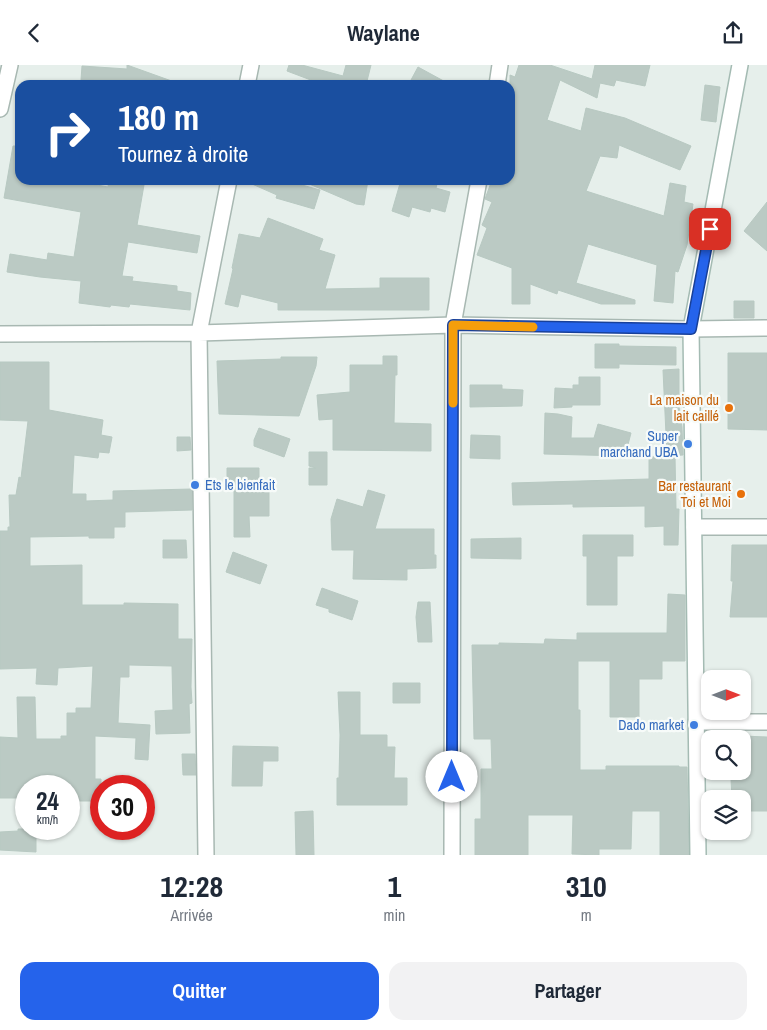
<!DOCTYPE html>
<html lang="fr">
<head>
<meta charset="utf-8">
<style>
  :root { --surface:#fff; --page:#f2f2f3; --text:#1f2937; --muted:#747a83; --accent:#2563eb }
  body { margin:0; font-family:"Archivo Narrow",sans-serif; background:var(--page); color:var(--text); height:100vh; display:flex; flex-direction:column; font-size:19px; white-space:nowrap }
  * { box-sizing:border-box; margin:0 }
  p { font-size:16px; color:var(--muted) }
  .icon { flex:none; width:28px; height:28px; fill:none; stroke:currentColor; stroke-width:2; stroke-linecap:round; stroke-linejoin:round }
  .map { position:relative; height:790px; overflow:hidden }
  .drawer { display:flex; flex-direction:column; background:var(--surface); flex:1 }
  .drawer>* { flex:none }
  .top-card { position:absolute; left:15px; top:15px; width:500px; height:105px; border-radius:15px; box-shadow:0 1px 4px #0004; background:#1a4fa0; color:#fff; overflow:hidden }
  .needle { width:32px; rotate:90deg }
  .tools { position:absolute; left:701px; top:605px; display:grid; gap:10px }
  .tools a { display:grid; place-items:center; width:50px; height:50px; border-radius:10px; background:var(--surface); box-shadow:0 1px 4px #0004; font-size:25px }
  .speed { position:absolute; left:15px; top:710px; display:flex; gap:10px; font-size:25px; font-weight:700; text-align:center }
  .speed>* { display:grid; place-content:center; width:65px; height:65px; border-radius:50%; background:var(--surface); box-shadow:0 1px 4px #0004; line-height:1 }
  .speed small { font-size:12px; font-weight:400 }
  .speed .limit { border:8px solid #d22; background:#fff; color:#111 }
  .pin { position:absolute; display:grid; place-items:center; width:42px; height:42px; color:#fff; margin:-21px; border-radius:10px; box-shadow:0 2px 8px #0006 }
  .me { position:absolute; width:55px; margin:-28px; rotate:0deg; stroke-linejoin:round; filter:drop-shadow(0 0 4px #0008) }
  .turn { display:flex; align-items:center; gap:18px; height:105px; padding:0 20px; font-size:22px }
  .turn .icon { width:65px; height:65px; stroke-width:2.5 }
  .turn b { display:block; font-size:35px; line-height:42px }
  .eta { display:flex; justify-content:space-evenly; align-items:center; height:85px; text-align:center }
  .eta b { font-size:30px; font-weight:700; line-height:35px }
  .primary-button { display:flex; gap:10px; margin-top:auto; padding:10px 20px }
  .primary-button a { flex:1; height:58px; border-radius:15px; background:var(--accent); color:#fff; font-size:20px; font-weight:700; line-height:58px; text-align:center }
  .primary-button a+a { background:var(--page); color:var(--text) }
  header { display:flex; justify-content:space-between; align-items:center; height:65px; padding:0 20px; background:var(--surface); font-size:22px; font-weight:700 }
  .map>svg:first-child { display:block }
  .building { fill:#bbcac4; stroke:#b8c9c2 }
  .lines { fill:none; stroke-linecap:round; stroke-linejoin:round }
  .street-casing { stroke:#a8b8b2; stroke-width:18 }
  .secondary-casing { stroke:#a4bbb3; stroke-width:18 }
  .street { stroke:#fff; stroke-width:15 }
  .secondary { stroke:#fff; stroke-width:15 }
  .route-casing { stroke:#184099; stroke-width:12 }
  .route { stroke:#2563eb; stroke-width:9 }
  .slow { stroke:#f59e0b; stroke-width:9 }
  .food-dot { fill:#e8710a; stroke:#f7fbf9; stroke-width:2 }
  .shop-dot { fill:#3f7fe0; stroke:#f7fbf9; stroke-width:2 }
  .labels { text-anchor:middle; stroke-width:4.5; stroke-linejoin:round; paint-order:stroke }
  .food-label { font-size:14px; fill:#c56008; stroke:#f7fbf9; text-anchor:end }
  .shop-label { font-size:14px; fill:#366cbe; stroke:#f7fbf9; text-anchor:end }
</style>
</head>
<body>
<header><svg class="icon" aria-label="back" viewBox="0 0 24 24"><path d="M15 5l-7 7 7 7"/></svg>Waylane<svg class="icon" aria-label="share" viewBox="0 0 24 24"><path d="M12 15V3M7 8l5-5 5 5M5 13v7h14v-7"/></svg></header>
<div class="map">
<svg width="767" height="790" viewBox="0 0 767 790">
  <rect width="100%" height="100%" fill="#e6efeb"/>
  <!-- building -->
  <path class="building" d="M127,0L180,19V20H131L133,17L81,15L82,1L127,4Z
    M289,0H302L343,11L346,0H371L366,20H324L287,6Z
    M519,0H550L592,14L595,0H650L645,21L616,15L614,21L600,18L597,33L560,15L547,55L581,66L586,43L625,53L691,81L680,105L619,80L617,93L600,91L586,126L664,151L670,118L686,121L684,137L693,139L687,180L678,207L675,206L673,238L654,236L657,200L588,179L576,218L635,235V239H601L558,225L557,229L530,219V239H512V203L477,190L487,163L482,160L492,137L485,134L492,115H510V10L515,12Z
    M418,2L451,20H419L411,15Z
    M705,20L720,22L716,57L701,55Z
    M13,81H20V115H69L108,122L109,115H116L144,120L137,160L200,171L197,188L128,177L122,211L133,212L132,216L177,221V226L191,228L190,245L130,239L129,242L111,240L110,242L79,238L81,216L40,212L7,207L10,189L47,195L48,188L74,192L81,147L4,133Z
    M243,115H284L320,125L314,144L276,133L277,130Z
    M300,115H368L364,140L356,139Z
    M401,115H423L437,119L436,123L450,127L445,147L431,143L430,147L412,142L409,152L392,146Z
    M767,137V186L744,166Z
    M268,153L323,174L319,185L335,190L325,224L380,223V213H429V245H278V238L241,229L238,242L225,239L233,204L232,203L239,169L260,173Z
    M734,236H754V253H734Z
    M595,279H619V281L676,282V300L619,299V303H595Z
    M728,288H767V365L728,364Z
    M383,291H397V310H395L394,358L431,359V386L333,385V354L319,355L317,330L350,327V300H383Z
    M281,292H317L316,301L299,351L219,349L217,296L281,294Z
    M0,297H49V345L103,355L101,370L112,372L109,388L99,387L98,393L74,390L72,429H86V436L113,435V426L192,424V445L125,447V462H114V473H89V471L30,472V501L82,500V540H124V538L178,539V574H192L191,622L192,638L189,639L190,668L156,669L155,646L173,645L172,601L129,600V612H120L118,658L150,660L148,695L135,694L136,673L95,671V714H101V736H71V721H26V733H0V672L18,673L17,632H35L36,674H61V671H67V648H76V643H91L93,601L58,603L57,620L36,619L37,603L0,604V466H8V462H10L9,430H16L19,412L21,413L28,356L0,355Z
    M679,304V342L682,362L683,390L667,391L663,305Z
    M579,312H600V340H572V342L554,343L555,323L573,324V320H579Z
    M470,320H502V324L523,325L522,341L470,342Z
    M545,348L558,349L572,352L571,373H594L598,359L631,368L625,391L544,389Z
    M259,363L290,374L284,392L254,381V375Z
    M471,370L500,371V394L470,393Z
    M177,372H190L191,385L177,386Z
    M309,387H327V420H309V403H316L309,401Z
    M675,391L676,444H679L678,480H664V461L645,462V441L573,442V439L513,440L512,418L649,414V392Z
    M227,403H259V426H269V451H249L250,472H234V420H227Z
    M368,425L385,430L375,464H434V490H436V503L407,504V515L353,514L354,485H332L331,454L337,434L363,442Z
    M583,470H633V491H617V540H587V491H583Z
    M521,473V494L471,493V474Z
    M163,475H186L187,493H163Z
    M732,480H767V552H730L733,516H731Z
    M233,487L267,500L260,519L226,507Z
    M322,523L358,536L352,555L329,547V544L316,540Z
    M668,529L685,530V596H662V614H639V652H610V596H578V645H580V705H606V701H679V702H687L689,790H660V746H632L631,784H599V790L572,789L573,750H528V790H475V754H481V704H492L491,674H474L472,580H499V578L544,579L545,574L577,575V568H667Z
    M418,537H430L432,577H418L416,552Z
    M393,618H420V638H393Z
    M338,627H360V670H387V682H395L394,713H407V740H337V713H339L340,670Z
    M742,671L767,672V746H742V734H732L731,714L742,713Z
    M233,681L278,682V696H263L262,721H232Z
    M182,689H195L196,710H183Z
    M313,746L314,790H296L295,747Z
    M18,764H36V787L0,785V767L18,766Z"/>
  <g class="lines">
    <defs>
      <path id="street" d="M247,20L251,0
        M497,20L500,0
        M0,44L10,0
        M0,269L199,268L453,260L691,264L767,263
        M694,462H767
        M696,657H767
        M206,790L199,268L229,115
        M452,790L453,260L479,115"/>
      <path id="secondary" d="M698,790L691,264L740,0"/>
    </defs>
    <!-- street casing -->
    <use href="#street" class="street-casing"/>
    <!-- secondary casing -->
    <use href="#secondary" class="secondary-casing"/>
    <!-- street -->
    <use href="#street" class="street"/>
    <!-- secondary -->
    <use href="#secondary" class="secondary"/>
  </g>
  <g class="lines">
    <defs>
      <path id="route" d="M452,712L453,260L691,264L710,164"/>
    </defs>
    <!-- route casing -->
    <use href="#route" class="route-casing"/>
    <!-- route -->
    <use href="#route" class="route"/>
    <!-- slow -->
    <path class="slow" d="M453,338V260L533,262"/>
  </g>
  <!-- markers -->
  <g class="food-dot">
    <circle cx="729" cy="343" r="5"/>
    <circle cx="741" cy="429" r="5"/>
  </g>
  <g class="shop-dot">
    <circle cx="688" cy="379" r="5"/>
    <circle cx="195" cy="420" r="5"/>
    <circle cx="694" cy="660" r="5"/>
  </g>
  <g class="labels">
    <!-- food labels -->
    <g class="food-label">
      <text x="719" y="340">La maison du<tspan x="719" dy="16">lait caillé</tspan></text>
      <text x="731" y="426">Bar restaurant<tspan x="731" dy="16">Toi et Moi</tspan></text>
    </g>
    <!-- shop labels -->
    <g class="shop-label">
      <text x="678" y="376">Super<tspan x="678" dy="16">marchand UBA</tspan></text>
      <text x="205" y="425" text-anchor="start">Ets le bienfait</text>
      <text x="684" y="665">Dado market</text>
    </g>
  </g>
</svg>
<div class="tools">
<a><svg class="needle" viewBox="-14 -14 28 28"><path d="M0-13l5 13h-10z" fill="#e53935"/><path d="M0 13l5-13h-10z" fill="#747a83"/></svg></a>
<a><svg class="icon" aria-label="search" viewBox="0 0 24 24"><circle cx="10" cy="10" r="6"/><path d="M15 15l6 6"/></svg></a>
<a><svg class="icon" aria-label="layers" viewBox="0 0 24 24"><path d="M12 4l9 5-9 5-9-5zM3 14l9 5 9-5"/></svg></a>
</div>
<div class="speed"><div>24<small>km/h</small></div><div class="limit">30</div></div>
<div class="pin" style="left:710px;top:164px;background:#d93025"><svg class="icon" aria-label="arrive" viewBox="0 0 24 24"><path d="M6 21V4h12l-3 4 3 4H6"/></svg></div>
<svg class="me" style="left:452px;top:712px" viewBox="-20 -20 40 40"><circle r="19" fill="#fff"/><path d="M0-13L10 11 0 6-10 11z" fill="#2563eb"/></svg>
<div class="top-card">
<div class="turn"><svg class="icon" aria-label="right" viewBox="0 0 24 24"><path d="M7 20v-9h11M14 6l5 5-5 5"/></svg><div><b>180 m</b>Tournez à droite</div></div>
</div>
</div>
<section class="drawer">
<div class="eta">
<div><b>12:28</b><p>Arrivée</p></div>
<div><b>1</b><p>min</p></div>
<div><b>310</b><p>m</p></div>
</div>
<div class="primary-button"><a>Quitter</a><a>Partager</a></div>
</section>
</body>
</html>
